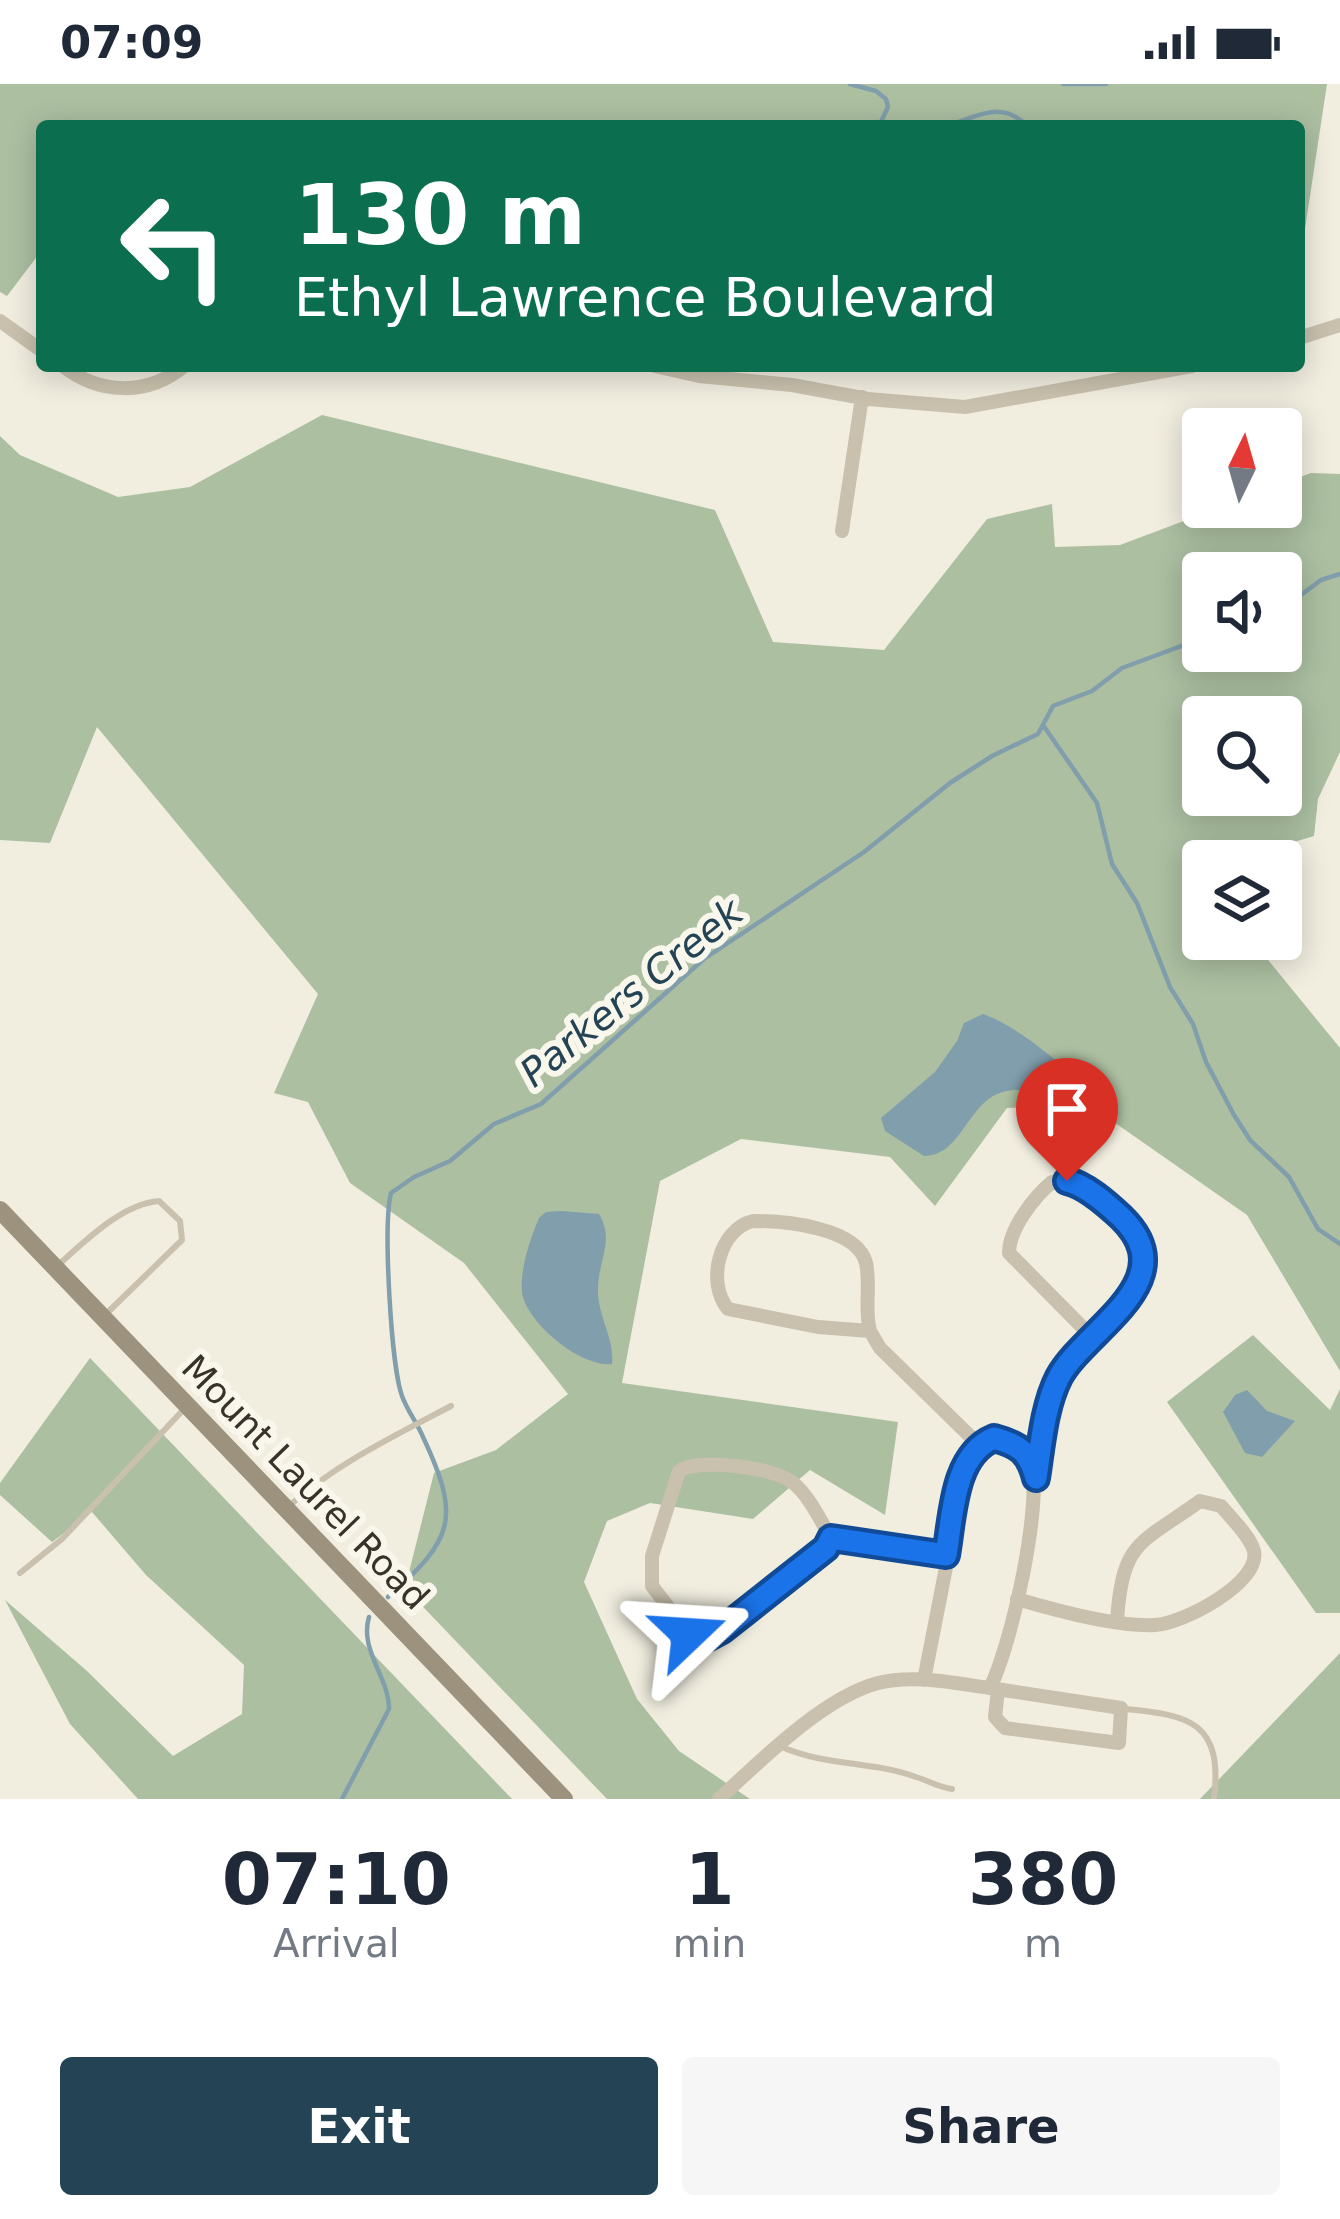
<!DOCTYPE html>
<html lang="en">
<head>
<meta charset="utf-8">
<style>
  :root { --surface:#fff; --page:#f6f6f7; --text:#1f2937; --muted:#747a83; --accent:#244456 }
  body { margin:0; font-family:"DejaVu Sans",sans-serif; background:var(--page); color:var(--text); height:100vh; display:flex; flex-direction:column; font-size:45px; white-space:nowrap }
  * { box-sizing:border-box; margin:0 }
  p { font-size:39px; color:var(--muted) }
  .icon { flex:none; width:66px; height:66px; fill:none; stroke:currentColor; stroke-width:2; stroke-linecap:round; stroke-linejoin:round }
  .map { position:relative; height:1715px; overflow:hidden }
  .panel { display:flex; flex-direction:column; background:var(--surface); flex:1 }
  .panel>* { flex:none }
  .guide { position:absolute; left:36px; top:36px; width:1269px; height:252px; border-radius:12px; box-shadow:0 6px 30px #0003; background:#0b6e4f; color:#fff; overflow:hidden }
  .needle { width:78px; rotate:5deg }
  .controls { position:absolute; left:1182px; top:324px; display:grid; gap:24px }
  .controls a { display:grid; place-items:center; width:120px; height:120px; border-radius:12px; background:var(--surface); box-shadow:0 6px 30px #0003; font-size:60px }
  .pin { position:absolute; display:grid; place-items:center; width:102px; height:102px; color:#fff; margin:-123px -51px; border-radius:50% 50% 50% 0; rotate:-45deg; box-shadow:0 0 12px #0007 }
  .pin .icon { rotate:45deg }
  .me { position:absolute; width:132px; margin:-66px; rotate:70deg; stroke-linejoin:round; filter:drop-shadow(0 0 9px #0008) }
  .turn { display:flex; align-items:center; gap:42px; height:252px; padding:0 60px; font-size:54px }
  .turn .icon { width:156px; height:156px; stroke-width:2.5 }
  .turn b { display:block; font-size:84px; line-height:102px }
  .eta { display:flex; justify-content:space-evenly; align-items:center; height:204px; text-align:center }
  .eta b { font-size:72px; font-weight:800; line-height:84px }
  .cta { display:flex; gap:24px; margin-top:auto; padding:24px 60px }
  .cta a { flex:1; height:138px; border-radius:12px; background:var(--accent); color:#fff; font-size:48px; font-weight:800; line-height:138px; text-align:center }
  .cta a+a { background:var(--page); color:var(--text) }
  .status { display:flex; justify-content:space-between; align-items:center; height:84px; padding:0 60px; background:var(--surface); direction:ltr }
  .status svg { height:33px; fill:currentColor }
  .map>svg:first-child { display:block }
  .green { fill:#acbfa1; fill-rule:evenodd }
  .water { fill:#819eac }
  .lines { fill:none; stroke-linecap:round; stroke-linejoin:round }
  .stream { stroke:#819eac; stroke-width:4.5 }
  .lane { stroke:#c9c1ad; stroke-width:6 }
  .street { stroke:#c9c1ad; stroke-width:14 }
  .secondary { stroke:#9c927e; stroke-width:18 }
  .route-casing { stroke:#114b97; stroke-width:30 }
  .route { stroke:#1a73e8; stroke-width:21 }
  .labels { text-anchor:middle; stroke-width:12; stroke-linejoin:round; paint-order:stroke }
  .street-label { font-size:36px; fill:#38322b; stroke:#f9f7ec }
  .water-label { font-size:39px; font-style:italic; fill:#244456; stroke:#f9f7ec }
</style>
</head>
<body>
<div class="status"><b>07:09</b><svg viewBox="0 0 49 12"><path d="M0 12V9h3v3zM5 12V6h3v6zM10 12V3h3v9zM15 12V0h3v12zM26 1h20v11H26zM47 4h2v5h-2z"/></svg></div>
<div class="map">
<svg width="1340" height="1715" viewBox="0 0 1340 1715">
  <rect width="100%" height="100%" fill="#f1eee0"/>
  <!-- green -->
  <path class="green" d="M0,0H1327L1305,145L1299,147V42H42V166L7,212L0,208Z
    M322,331L715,426L773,558L884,566L987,435L1052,420L1055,463L1120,461L1221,423H1281V400L1311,389L1340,390V668L1318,715L1314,752L1267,766L1266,777H1203V855H1260V866L1340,964V1287L1247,1131L1088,1020L1007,1024L935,1122L890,1073L741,1055L660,1097L622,1299L898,1338L885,1431L810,1386L753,1435L650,1419L607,1437L584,1498L637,1615L679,1667L750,1715H607L405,1504L434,1389L496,1366L568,1310L464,1179L350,1099L308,1018L274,1009L318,910L97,643L50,759L0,756V352L20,371L118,413L190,403ZM1203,489H1281V567H1203ZM1203,633H1281V711H1203Z
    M1253,1251L1330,1326L1340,1305V1529H1316L1167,1318Z
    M90,1274L512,1715H138L70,1640L5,1516L87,1587L173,1672L242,1630L244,1581L146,1491L92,1428L52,1458L0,1411V1399Z
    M1340,1569V1715H1200Z"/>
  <!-- water -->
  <path class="water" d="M983,930C1017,942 1047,970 1075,991L1076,998C1051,1019 1020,996 993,1012C966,1028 958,1072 924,1072L885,1047L881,1034L935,988L957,957L964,939Z
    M562,1127L599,1130C615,1156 598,1177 598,1205C597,1231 615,1255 612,1280C582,1284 526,1239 522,1208C520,1185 530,1155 539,1134L546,1128Z
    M1247,1306L1267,1327L1295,1337L1262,1373L1245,1369L1223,1328L1235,1311Z"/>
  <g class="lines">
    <!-- stream -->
    <path class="stream" d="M850,0L876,7L886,15L888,23L879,42
      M1063,0H1106
      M944,42C975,35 1000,14 1027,42
      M1281,526L1321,496L1340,490
      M1043,641L1097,719L1112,780L1137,819L1170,903L1193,940L1206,978L1234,1031L1250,1056L1289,1093L1318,1145L1340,1160
      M388,1513C454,1455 461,1434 423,1353C417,1339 407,1326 402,1312C391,1282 383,1141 391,1109L414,1093L450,1077L494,1040L541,1020L704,875L864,768L950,699L992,672L1038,650L1053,622L1092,607L1122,584L1203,554
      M342,1715L389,1625C389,1593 359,1566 369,1533"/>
    <!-- lane -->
    <path class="lane" d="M56,1183C83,1159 121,1120 159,1117L180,1137L182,1156L105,1231
      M289,1422C337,1379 394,1352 451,1322
      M20,1489L62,1455L185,1324
      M1125,1625C1191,1631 1223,1639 1214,1715
      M782,1663C825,1682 872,1677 916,1693C929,1697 938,1703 952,1705"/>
    <!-- street -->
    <path class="street" d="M0,237L42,267
      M1299,254L1340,241
      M63,282C100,311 148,312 184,282
      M655,282L699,292L792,301L868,315L965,323L1192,282
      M842,447L862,313
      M753,1137C784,1137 857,1143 866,1179C871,1201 864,1225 870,1247L818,1243L728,1225C706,1199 719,1145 753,1137Z
      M870,1247L880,1264L979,1361
      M1037,1389C1042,1359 1044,1324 1058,1297C1084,1244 1192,1195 1117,1130C1097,1113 1079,1097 1052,1098C1034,1113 1009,1145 1009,1169L1094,1255
      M831,1454L826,1464L707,1554L689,1550L652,1502V1472L679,1387C699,1374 772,1383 792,1398C809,1411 820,1436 831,1454L946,1471
      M1017,1515C1054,1526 1117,1543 1155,1541C1182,1540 1261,1499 1254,1467C1250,1452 1231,1434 1221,1422L1200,1417C1139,1461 1123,1456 1117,1536
      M990,1604L1121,1624L1119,1659L1005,1644L995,1633L998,1606
      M719,1715C760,1677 824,1613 878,1599C914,1590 953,1599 990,1604C1012,1559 1043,1420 1031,1373C1007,1349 981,1350 966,1381L924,1596"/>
    <!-- secondary -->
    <path class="secondary" d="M0,1126L564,1715"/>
  </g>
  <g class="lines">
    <defs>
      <path id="route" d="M689,1550L707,1554L722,1546L826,1464L831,1454L946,1471C953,1431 953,1371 994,1354C1020,1361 1029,1368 1036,1394C1041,1362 1044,1322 1059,1293C1086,1244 1187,1197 1121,1133C1107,1120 1086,1101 1067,1097"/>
    </defs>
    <!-- route casing -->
    <use href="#route" class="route-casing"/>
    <!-- route -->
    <use href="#route" class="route"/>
  </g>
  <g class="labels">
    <!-- street labels -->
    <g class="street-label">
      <text transform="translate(306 1398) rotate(46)" y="13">Mount Laurel Road</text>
    </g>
    <!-- water labels -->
    <g class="water-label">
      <text transform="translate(631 908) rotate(-39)" y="14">Parkers Creek</text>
    </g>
  </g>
</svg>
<div class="controls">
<a><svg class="needle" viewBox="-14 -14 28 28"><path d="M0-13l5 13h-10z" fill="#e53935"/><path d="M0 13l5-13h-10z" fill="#747a83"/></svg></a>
<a><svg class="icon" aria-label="sound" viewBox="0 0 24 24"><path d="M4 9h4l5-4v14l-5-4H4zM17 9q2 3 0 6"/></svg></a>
<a><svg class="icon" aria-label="search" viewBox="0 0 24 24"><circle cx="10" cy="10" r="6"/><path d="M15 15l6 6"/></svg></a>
<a><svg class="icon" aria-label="layers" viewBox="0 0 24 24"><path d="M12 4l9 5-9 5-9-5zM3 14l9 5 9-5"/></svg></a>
</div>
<div class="pin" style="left:1067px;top:1097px;background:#d93025"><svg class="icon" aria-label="arrive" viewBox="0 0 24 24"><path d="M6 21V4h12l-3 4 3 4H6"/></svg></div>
<svg class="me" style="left:689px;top:1550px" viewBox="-20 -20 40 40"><path d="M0-17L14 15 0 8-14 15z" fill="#1a73e8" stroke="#fff" stroke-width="4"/></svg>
<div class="guide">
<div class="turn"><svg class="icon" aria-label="left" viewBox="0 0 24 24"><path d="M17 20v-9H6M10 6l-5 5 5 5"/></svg><div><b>130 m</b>Ethyl Lawrence Boulevard</div></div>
</div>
</div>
<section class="panel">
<div class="eta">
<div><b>07:10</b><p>Arrival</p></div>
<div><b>1</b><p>min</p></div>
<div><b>380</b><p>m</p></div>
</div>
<div class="cta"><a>Exit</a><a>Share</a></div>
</section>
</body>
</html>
